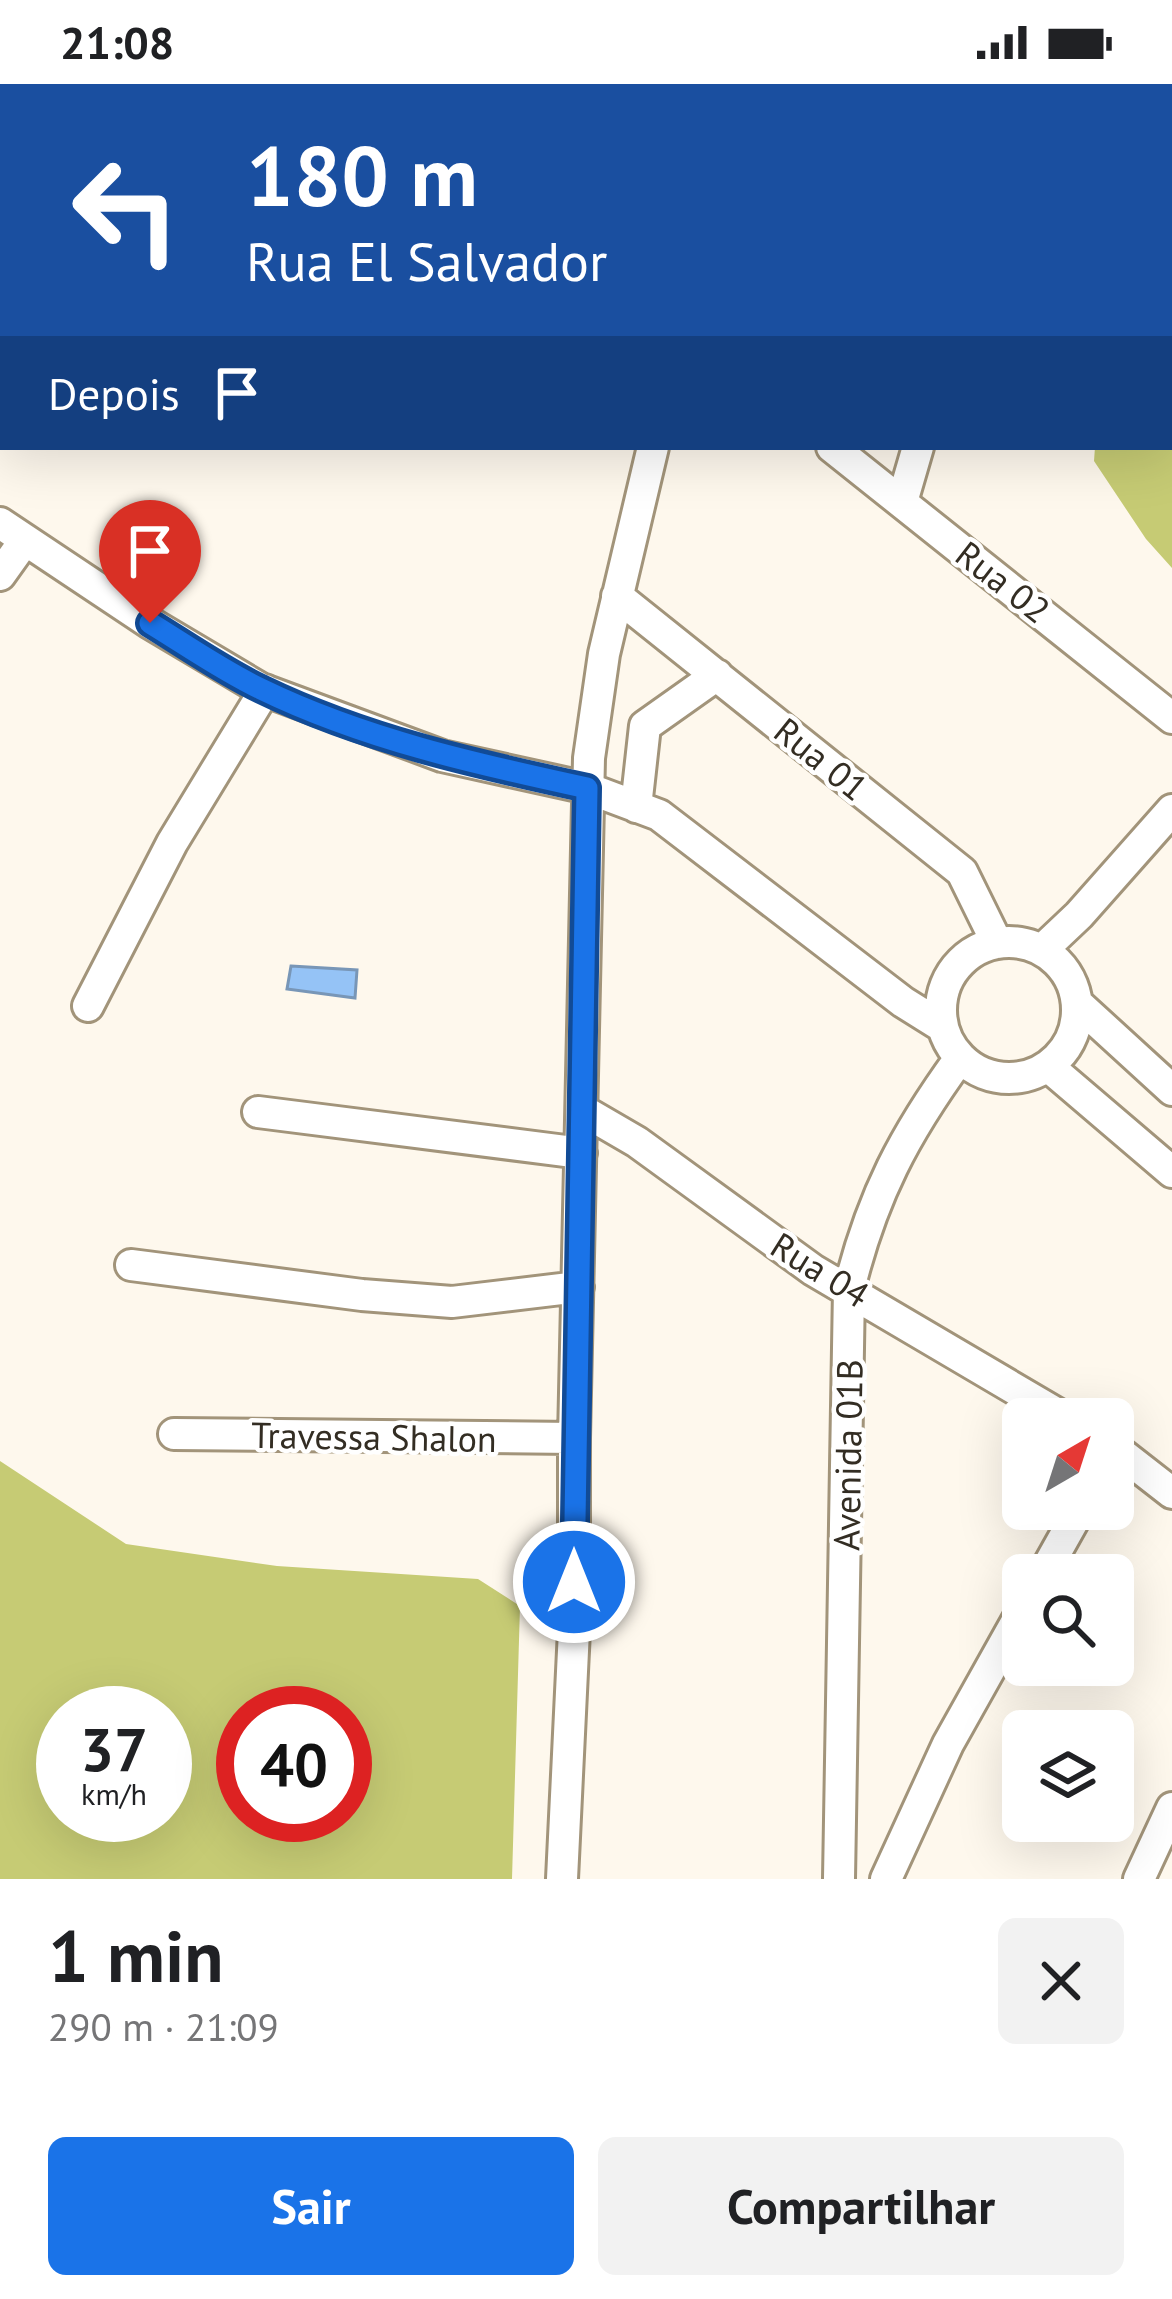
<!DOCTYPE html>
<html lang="pt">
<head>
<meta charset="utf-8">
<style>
  :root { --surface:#fff; --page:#f2f2f2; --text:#202124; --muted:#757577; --accent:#1a73e8 }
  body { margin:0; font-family:"PT Sans",sans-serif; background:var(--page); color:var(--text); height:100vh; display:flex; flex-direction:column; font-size:45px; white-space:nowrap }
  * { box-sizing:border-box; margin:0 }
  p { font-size:39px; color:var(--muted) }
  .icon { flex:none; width:66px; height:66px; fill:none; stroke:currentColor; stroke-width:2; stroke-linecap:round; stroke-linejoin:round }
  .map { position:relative; height:1795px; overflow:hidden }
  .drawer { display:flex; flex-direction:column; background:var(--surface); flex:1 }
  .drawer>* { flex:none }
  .guide { position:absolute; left:0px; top:0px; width:1173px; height:366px; box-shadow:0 12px 48px #0002; background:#1a4fa0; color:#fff; overflow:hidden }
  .needle { width:78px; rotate:39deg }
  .tools { position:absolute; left:1002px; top:1314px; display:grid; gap:24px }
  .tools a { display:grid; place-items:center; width:132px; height:132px; border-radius:18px; background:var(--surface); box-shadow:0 12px 48px #0002; font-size:60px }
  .speed { position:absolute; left:36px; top:1602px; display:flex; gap:24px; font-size:60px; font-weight:700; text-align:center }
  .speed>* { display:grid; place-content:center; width:156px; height:156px; border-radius:50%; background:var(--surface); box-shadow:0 12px 48px #0002; line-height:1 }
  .speed small { font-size:30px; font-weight:400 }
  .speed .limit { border:18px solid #d22; background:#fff; color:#111 }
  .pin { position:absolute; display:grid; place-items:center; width:102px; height:102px; color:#fff; margin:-123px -51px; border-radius:50% 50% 50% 0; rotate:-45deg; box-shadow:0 0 12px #0007 }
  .pin .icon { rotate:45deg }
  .me { position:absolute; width:132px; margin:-66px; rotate:0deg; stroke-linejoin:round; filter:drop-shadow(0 0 9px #0008) }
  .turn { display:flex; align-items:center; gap:42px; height:252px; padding:0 48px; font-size:54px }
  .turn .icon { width:156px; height:156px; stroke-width:2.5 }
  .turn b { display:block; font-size:84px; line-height:102px }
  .then { display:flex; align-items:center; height:114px; padding:0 48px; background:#0003; gap:24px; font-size:45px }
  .round { display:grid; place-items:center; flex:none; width:126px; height:126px; border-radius:18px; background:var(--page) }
  .head { display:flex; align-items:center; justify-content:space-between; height:204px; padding:0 48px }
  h1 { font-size:72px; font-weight:800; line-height:90px }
  .cta { display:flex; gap:24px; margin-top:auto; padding:24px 48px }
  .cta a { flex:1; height:138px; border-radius:18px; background:var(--accent); color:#fff; font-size:48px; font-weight:800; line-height:138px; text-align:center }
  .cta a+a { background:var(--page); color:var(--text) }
  .status { display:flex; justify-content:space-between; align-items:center; height:84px; padding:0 60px; background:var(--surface); direction:ltr }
  .status svg { height:33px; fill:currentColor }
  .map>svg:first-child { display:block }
  .forest { fill:#c6cb74; fill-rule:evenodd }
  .water { fill:#95c3f6; stroke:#7896b7; stroke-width:3 }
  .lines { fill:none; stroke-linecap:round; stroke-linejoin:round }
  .minor-casing { stroke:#a2947a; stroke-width:36 }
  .minor { stroke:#fff; stroke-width:30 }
  .route-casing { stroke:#114b97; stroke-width:30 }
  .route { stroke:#1a73e8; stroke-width:21 }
  .labels { text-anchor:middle; stroke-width:9; stroke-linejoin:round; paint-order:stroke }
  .street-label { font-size:36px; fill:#332d23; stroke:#fff }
</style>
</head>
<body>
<div class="status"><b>21:08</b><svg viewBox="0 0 49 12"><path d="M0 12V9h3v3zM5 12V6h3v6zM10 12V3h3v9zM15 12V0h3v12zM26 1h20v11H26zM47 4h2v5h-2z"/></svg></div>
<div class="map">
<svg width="1172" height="1795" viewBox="0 0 1172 1795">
  <rect width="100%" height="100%" fill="#fef8ed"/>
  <!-- forest -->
  <path class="forest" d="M1132,0H1172V484L1146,455L1094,377L1095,363H1170V3H1131Z
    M0,1377L126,1460L277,1482L478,1495L520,1522L512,1795H0ZM63,1629H165V1731H63ZM243,1629H345V1731H243Z"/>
  <!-- water -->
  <path class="water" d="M291,882L357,886L355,914L287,905Z"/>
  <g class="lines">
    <defs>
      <path id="minor" d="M743,3L744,0
        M1025,3L1026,0
        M0,106H3
        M832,363L1172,634
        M902,418L918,363
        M0,439L150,539L261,605L442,672L587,704L659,731L903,918L943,943
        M0,491L25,456
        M617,512L962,788L997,859
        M636,723L645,642L717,591
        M941 926a68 68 0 1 1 136 0a68 68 0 1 1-136 0Z
        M1042,866L1079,831L1172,726
        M1078,920L1172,1006
        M88,922L172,759L265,606
        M1049,983L1172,1088
        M582,1026L637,1058L813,1186L1066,1335
        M258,1028L581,1069
        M131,1181L362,1211L452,1218L578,1203
        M174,1350L574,1354
        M1113,1363L1172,1409
        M1043,1491L1080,1425
        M562,1795L574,1546V1354L589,674L604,570L653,363
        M839,1795L849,1205C872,1112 904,1051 960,974
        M886,1795L948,1660L1023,1526
        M1139,1795L1172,1724"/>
    </defs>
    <!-- minor casing -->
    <use href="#minor" class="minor-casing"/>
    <!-- minor -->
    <use href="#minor" class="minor"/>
  </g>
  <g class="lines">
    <defs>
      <path id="route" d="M150,539C186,561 223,587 261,605C364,655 476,680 587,704L574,1498"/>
    </defs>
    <!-- route casing -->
    <use href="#route" class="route-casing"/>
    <!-- route -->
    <use href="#route" class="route"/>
  </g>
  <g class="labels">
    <!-- street labels -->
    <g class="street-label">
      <text transform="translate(1003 498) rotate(38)" y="13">Rua 02</text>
      <text transform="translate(821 675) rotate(39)" y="13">Rua 01</text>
      <text transform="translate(820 1186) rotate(32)" y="13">Rua 04</text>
      <text transform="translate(374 1353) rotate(1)" y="13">Travessa Shalon</text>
      <text transform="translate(848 1371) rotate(-89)" y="13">Avenida 01B</text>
    </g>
  </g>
</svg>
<div class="tools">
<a><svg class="needle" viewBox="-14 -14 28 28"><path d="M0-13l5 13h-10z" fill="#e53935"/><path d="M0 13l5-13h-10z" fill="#757577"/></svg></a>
<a><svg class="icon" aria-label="search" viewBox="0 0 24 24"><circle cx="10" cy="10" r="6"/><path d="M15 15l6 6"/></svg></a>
<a><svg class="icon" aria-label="layers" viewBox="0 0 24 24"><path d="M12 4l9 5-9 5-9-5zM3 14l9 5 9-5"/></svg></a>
</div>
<div class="speed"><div>37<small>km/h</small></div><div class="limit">40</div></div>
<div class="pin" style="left:150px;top:539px;background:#d93025"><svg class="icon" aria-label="arrive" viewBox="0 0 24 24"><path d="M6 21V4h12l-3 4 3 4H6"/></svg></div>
<svg class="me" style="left:574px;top:1498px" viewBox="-20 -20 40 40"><circle r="17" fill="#1a73e8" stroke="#fff" stroke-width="3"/><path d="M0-11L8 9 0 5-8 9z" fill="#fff"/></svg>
<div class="guide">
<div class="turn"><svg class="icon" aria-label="left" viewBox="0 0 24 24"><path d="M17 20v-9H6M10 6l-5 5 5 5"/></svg><div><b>180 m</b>Rua El Salvador</div></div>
<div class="then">Depois<svg class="icon" aria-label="arrive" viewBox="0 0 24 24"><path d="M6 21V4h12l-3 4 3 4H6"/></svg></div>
</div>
</div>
<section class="drawer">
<div class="head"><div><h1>1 min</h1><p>290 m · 21:09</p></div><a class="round"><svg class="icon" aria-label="close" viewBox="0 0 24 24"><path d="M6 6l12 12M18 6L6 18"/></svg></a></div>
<div class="cta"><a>Sair</a><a>Compartilhar</a></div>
</section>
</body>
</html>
